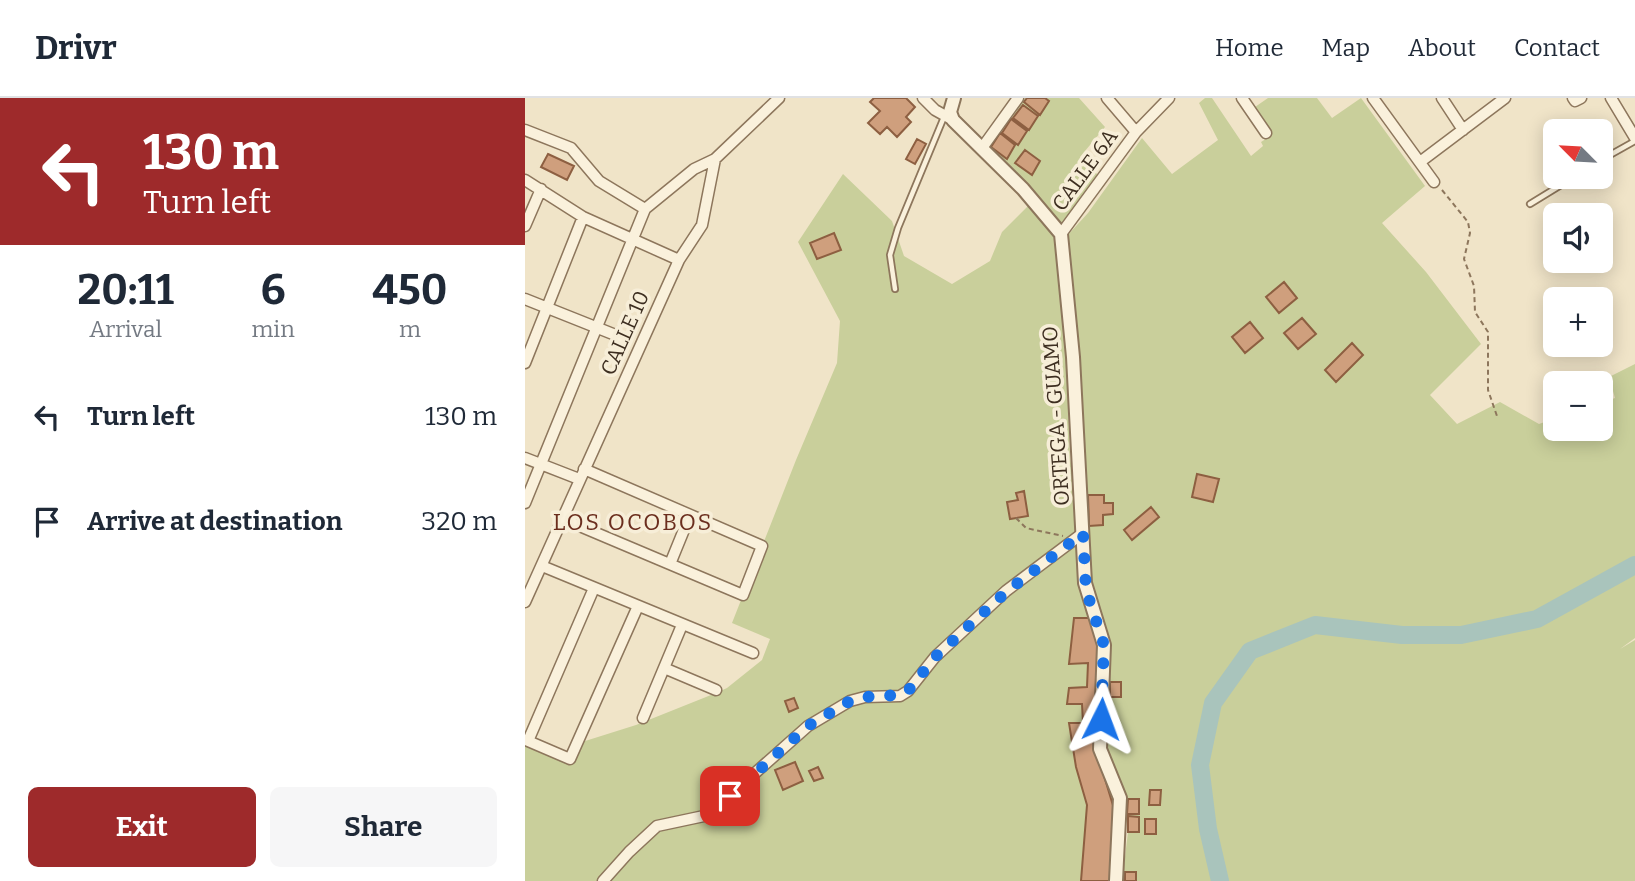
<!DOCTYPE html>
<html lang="en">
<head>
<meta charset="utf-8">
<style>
  :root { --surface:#fff; --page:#f6f6f7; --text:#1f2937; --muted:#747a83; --line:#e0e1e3; --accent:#9e2a2b }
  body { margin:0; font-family:Bitter,serif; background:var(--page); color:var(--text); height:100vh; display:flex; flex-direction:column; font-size:26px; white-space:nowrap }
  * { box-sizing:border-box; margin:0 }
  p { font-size:23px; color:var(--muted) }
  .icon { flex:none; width:38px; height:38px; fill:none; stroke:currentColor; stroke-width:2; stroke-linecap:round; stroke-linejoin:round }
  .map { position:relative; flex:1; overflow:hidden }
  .details { display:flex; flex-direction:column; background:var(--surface); width:525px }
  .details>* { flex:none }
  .guide { background:#9e2a2b; color:#fff; overflow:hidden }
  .needle { width:46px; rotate:294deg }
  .controls { position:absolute; left:1018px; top:21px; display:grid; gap:14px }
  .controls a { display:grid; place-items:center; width:70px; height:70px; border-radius:10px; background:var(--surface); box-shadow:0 4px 18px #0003; font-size:35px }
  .pin { position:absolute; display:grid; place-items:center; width:60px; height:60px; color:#fff; margin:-30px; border-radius:14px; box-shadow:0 4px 10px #0006 }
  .me { position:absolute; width:77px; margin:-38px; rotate:3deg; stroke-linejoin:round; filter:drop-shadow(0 0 5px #0008) }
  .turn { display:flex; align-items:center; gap:24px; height:147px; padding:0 28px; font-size:32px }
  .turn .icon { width:91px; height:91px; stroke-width:2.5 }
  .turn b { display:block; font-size:49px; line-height:60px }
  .eta { display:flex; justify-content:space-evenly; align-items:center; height:119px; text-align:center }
  .eta b { font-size:42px; font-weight:700; line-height:49px }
  .primary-button { display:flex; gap:14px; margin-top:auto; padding:14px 28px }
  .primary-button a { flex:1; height:80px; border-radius:10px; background:var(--accent); color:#fff; font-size:28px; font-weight:700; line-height:80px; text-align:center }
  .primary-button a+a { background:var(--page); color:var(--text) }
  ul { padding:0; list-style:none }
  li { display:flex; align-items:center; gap:21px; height:105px; padding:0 28px }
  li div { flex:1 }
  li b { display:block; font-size:26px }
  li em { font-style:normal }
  header { display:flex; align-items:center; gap:42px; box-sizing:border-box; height:98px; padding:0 35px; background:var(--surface); border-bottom:2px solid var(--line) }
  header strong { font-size:33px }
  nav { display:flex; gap:38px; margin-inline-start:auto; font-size:24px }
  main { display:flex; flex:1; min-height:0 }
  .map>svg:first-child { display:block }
  .green { fill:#c9cf9b }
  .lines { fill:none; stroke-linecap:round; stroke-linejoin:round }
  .river { stroke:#a9c4bc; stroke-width:18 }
  .building { fill:#cf9f7d; stroke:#8d5f41; stroke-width:2 }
  .service-casing { stroke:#8d765c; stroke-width:8 }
  .minor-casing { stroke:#8d765c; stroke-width:13 }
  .tertiary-casing { stroke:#8d765c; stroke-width:16 }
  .path { stroke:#8d765c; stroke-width:2; stroke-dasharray:5 3.5; stroke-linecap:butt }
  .service { stroke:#faf1dc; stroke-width:4.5 }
  .minor { stroke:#faf1dc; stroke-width:10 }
  .tertiary { stroke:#faf1dc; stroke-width:12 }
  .route { stroke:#1a73e8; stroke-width:12; stroke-dasharray:0 21.6 }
  .labels { text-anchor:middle; stroke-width:7; stroke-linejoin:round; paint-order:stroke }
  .street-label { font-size:21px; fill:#3d2e20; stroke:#f7eed8 }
  .neighbourhood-label { font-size:23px; letter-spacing:2px; fill:#6b2e1e; stroke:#f7eed8 }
</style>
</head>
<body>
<header>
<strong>Drivr</strong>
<nav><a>Home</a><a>Map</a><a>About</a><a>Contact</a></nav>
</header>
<main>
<section class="details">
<div class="guide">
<div class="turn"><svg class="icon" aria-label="left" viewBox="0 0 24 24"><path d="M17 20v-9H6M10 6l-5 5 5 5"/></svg><div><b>130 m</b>Turn left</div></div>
</div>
<div class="eta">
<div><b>20:11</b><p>Arrival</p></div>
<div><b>6</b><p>min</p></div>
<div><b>450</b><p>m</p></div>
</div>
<ul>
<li><svg class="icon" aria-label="left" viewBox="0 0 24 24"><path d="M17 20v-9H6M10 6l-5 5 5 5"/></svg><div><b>Turn left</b></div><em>130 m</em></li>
<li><svg class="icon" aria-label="arrive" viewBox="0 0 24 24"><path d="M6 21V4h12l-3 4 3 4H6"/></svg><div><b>Arrive at destination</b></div><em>320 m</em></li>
</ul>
<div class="primary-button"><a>Exit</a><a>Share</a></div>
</section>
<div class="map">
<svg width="1110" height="783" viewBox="0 0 1110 783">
  <rect width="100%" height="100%" fill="#f0e4c8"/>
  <!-- green -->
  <path class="green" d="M500,0H554L580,29L555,59L574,78L536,131L466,49Z
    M680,0H687L726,58L738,48L736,44L747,37L730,9L743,0H792L807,20L836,0L900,88L857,125L901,174L956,246L905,297L932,326L975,304L1014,326L1031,320V331H1076V305L1090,300L1084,279L1110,266V540L1095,551L1110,542V783H597L603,734L599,701L581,658L563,486L541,139L563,115L617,40L647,76L693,42L674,5Z
    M318,76L367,123L379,158L427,186L465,163L477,134L505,106L531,139L541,237L545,360L553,404L554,441L565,520L545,566L563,565L562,589L544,590L542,606H557L558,625L544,626L551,669L562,707L556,783H0V647L44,664L57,644L111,627L191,595L202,590L237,562L245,541L207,525L271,362L312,265L315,223L273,144Z"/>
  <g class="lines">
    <!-- river -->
    <path class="river" d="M695,783L683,731L675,667L688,605L725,553L790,527L877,537H936L1012,521L1110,467"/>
  </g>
  <!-- building -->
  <path class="building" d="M349,0H381L390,9L381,19L386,24L372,39L362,29L355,36L343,25L355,13L345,4Z
    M502,0H520L524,3L515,17L499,4Z
    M498,7L513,18L504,32L488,20Z
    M486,21L502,33L493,47L477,35Z
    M475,35L490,47L482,61L466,49Z
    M392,41L401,46L390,66L381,61Z
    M500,52L515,63L507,77L490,65Z
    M23,56L49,68L42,82L16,69Z
    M309,135L316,152L292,161L285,145Z
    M759,184L772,200L754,215L741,199Z
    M777,220L791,236L773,251L759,235Z
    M725,224L738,240L720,255L707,239Z
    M827,245L838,257L811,284L800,272Z
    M672,376L694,381L688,404L667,399Z
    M499,393L503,418L485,421L482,404L493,402L491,395Z
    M563,397H579V405H588V416L578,417V427L564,428Z
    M626,409L634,419L607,442L599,432Z
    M549,520H565L575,547L570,648L590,714L587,783H556L562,707L551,669L544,625H558L557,606H542L544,590L562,589L563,565L544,566Z
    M585,584H596V599H585Z
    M269,600L273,610L264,614L260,603Z
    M270,664L278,683L258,692L250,672Z
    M293,669L298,680L289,683L284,673Z
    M625,692H636L635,707H624Z
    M603,701H614V716H602Z
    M603,718L614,719V734H603Z
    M620,721H631V736H620Z
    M600,774H611V783H600Z"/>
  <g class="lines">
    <defs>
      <path id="service" d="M1076,62L1110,43
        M1005,106L1049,79
        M370,191L365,157L373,130L419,19"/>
      <path id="minor" d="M398,0L410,12L428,22
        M582,0L611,34
        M717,0L741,35
        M848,0L909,84
        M917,0L938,32
        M1048,0L1050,3L1056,0
        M1086,0L1110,40
        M0,32L46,50L74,83L120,111
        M457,50L493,0
        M895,64L980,0
        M0,82L58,119L154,162
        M0,128L16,91
        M536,136L611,34L644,0
        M0,201L98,240
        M0,265L58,119
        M0,360L54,381
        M0,405L120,111L169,71L190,61
        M38,421L218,497L237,448L59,371
        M145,466L165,417
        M17,468L228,555
        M69,490L3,643L45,661L113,508
        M0,504L154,162L177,127L190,61L254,0
        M139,570L191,592
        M118,620L157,527
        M78,783L104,754L132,728L179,718L185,715L283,628L325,603L340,599L375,598L383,593L410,559L481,493L558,435"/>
      <path id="tertiary" d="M429,0L425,14L428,22L498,91L536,136L548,259L560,485L579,547L575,651L595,700L591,783"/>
    </defs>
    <!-- service casing -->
    <use href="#service" class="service-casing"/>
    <!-- minor casing -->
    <use href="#minor" class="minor-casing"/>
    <!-- tertiary casing -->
    <use href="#tertiary" class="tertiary-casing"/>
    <!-- path -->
    <path class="path" d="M917,92L943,124L945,135L939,161L949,188L950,214L963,234V292L973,321
      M491,420L501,430L538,438"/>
    <!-- service -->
    <use href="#service" class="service"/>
    <!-- minor -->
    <use href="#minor" class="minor"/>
    <!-- tertiary -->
    <use href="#tertiary" class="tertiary"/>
  </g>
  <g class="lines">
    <!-- route -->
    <path class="route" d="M205,698L283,628L325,603L340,599L375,597L383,593L410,559L481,494L558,435L561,492L579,547L576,621"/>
  </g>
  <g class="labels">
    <!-- street labels -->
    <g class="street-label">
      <text transform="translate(560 72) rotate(-54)" y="7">CALLE 6A</text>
      <text transform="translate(100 235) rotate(-66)" y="7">CALLE 10</text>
      <text transform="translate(531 318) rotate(-94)" y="7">ORTEGA - GUAMO</text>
    </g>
    <!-- neighbourhood labels -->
    <g class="neighbourhood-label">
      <text x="108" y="432">LOS OCOBOS</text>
    </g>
  </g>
</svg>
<div class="controls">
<a><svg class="needle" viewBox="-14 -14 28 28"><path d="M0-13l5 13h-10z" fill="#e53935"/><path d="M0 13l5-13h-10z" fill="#747a83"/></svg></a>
<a><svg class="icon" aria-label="sound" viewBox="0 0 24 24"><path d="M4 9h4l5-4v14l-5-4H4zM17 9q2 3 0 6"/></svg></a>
<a>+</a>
<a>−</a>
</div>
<div class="pin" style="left:205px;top:698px;background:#d93025"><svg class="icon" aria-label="arrive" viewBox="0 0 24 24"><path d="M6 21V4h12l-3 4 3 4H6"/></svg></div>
<svg class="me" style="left:576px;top:621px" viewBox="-20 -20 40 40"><path d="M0-17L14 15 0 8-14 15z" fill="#1a73e8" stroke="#fff" stroke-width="4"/></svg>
</div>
</main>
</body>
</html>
